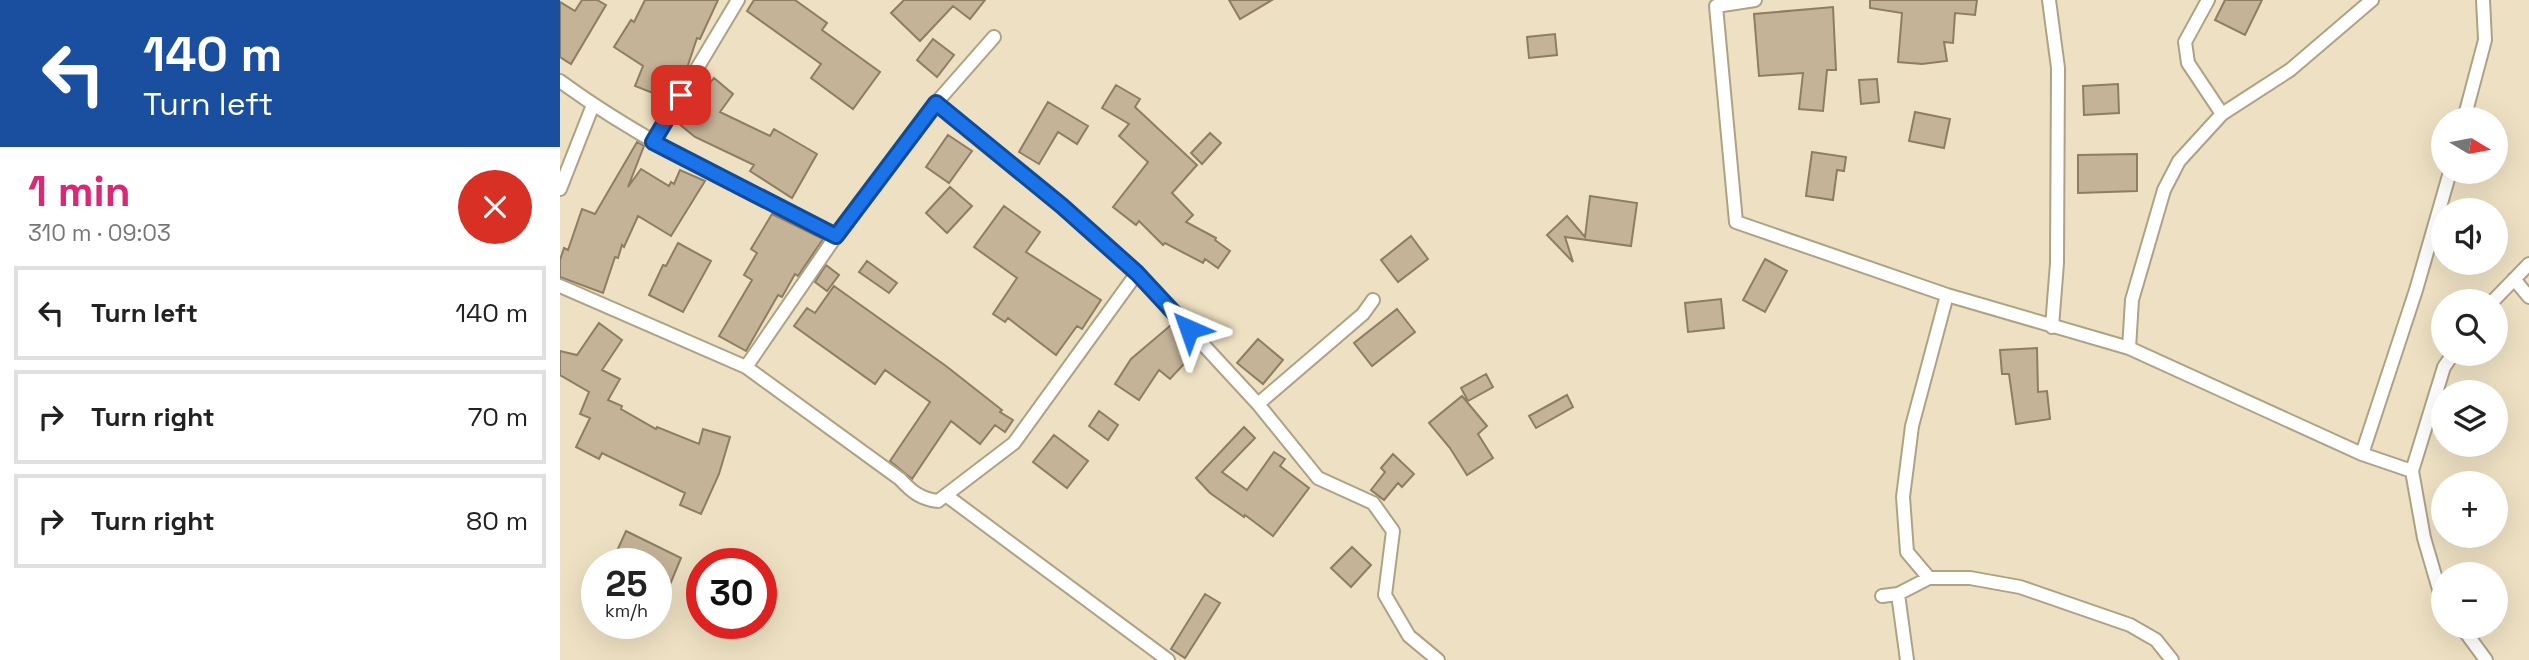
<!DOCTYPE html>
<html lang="en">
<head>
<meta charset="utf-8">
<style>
  :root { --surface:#fff; --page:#f2f2f2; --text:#222; --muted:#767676; --line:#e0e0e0; --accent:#db2777 }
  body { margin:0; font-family:"Space Grotesk",sans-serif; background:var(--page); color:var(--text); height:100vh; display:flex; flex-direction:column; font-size:26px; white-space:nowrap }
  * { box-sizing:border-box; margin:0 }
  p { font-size:23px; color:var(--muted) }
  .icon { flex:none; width:38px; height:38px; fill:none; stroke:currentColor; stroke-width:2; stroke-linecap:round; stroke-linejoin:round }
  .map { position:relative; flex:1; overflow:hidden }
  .details { display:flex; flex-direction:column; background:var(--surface); width:560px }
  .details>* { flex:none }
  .hud { background:#1a4fa0; color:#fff; overflow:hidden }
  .needle { width:46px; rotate:100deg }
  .controls { position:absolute; left:1871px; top:107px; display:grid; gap:14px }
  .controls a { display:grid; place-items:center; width:77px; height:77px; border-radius:50%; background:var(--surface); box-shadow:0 7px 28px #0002; font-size:35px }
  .speed { position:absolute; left:21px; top:548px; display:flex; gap:14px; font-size:35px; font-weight:700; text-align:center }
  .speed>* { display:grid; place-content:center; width:91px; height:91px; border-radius:50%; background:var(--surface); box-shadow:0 7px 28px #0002; line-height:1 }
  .speed small { font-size:18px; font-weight:400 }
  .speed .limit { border:10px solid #d22; background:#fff; color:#111 }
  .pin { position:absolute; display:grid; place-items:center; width:60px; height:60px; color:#fff; margin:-30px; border-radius:14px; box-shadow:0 4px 10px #0006 }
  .me { position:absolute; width:77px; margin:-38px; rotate:317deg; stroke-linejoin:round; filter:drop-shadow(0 0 5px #0008) }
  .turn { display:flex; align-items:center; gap:24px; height:147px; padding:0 28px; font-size:32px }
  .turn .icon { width:91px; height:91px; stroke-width:2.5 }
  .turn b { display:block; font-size:49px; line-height:60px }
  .round { display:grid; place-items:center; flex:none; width:74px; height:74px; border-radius:37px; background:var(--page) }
  .summary { display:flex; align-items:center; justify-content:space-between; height:119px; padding:0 28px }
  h1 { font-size:42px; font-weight:700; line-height:52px; color:var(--accent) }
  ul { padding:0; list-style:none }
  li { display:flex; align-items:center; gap:21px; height:94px; margin:0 14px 10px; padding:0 14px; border:4px solid var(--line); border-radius:0px }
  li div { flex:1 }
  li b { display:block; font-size:26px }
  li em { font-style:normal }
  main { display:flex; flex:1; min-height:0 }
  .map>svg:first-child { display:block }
  .building { fill:#c4b397; stroke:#8d7d63; stroke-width:2 }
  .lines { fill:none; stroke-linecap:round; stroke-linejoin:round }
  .minor-casing { stroke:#aea285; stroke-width:16 }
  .minor { stroke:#fff; stroke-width:12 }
  .route-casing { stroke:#114b97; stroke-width:18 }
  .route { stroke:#1a73e8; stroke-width:12 }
</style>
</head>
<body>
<main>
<section class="details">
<div class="hud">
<div class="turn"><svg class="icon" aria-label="left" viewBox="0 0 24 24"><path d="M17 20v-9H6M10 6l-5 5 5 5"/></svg><div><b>140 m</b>Turn left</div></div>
</div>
<div class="summary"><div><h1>1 min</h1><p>310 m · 09:03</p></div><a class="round" style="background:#d93025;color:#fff"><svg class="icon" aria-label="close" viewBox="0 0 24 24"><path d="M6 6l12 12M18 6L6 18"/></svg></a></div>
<ul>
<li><svg class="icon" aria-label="left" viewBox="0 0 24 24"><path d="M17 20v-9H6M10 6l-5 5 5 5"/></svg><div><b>Turn left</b></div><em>140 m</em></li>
<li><svg class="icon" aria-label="right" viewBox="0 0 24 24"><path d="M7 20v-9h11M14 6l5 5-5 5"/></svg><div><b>Turn right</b></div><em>70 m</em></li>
<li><svg class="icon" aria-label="right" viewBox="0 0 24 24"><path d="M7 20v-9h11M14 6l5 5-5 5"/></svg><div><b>Turn right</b></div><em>80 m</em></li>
</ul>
</section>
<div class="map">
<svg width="1969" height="660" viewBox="0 0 1969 660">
  <rect width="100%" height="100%" fill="#eee1c3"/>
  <!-- building -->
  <path class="building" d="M22,0H37L46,5L11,64L0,57V2L15,11Z
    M85,0H158L140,39L137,38L127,68L116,66L103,97L75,86L83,66L54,47L71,20L74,22Z
    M194,0H235L267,23L262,30L320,72L293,109L251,78L261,64L187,11Z
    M344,0H425L410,19L393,6L360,41L331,13Z
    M669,0H712L680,19Z
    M1310,0H1417L1415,15L1395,13L1393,43L1384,42L1387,61L1362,64L1338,62L1342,13L1310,8Z
    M1665,0H1702L1685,35L1655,20Z
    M1273,7L1276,70H1267L1263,111L1239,109L1243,73L1199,76L1194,14Z
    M995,34L997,55L969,58L967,37Z
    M373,39L394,55L377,77L357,60Z
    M154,78L173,94L160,112L210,136L214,129L257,154L232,198L190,171L194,165L135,137L118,123Z
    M1317,79L1319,102L1301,104L1299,80Z
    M1558,84L1559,113L1524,115L1523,86Z
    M556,85L580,99L575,107L637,165L612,193L633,215L626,222L656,238L655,240L670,251L658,268L645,259L643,263L605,243L603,245L579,221L576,225L553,207L588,162L559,136L569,124L542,108Z
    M488,102L528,126L517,144L498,132L479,164L459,152Z
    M1355,112L1390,119L1384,148L1349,141Z
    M650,133L661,143L642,164L631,153Z
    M388,135L412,151L389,183L366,167Z
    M77,142L84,146L68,187L81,169L109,186L111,182L114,184L120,170L145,181L111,236L78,216L64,247L62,245L58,258L55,257L43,293L0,277V260L4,248L8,250L22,209L35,214Z
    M1252,152L1286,157L1284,171L1277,170L1273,200L1246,196Z
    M1577,154V191L1518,193V155Z
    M390,187L412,206L387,233L366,213Z
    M1030,196L1077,203L1071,246L1005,237L1013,262L987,235L1007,216L1025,237Z
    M444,206L480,232L466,252L541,300L522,329L517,326L496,355L448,318L445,322L433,314L457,278L414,247Z
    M212,214L263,239L238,276L235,274L222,297L218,295L186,351L159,336L192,280L184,275L197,253L191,249Z
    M851,236L868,259L838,282L821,260Z
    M118,243L151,261L123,312L89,295L103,265L106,266Z
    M1205,259L1227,271L1205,312L1183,300Z
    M307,261L337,283L329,293L299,272Z
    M266,265L279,275L267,291L255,282Z
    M274,286L386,366L442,410L440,412L453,420L445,432L435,425L420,444L391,421L352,479L330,461L370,402L325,370L315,384L234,326L247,308L255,313Z
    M1161,299L1164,328L1128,332L1125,303Z
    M837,309L855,332L812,366L794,343Z
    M39,323L62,340L42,370L60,379L48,400L62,406L61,409L96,429L97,427L139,444L143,429L170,437L159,474L141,514L120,505L125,493L42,453L39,459L16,447L30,418L20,414L29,392L0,375V351L17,355Z
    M611,325L636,351L610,379L599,370L579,400L555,384L571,359Z
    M698,339L723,360L703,384L677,363Z
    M1477,348L1478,392L1487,391L1490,419L1456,424L1449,374H1442L1440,350Z
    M926,374L933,387L908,401L901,388Z
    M1007,395L1013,407L976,428L969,416Z
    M902,396L927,426L918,434L933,458L907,475L890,448L869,423Z
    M539,411L558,425L548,440L529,426Z
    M684,427L695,438L662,472L687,490L714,452L725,459L720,466L749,488L713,536L685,515L684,517L650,493L636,478Z
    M494,435L528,461L507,488L473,462Z
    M833,454L854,474L842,487L838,483L824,500L811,490L825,472L821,468Z
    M66,531L121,558L109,587L96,583V564H51Z
    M792,547L811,565L791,587L771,568Z
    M645,594L660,603L625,658L611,649Z"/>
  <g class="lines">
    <defs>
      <path id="minor" d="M1195,0L1156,6L1176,222L1387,295L1569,348L1802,454L1852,471
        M1489,0L1498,68L1497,263L1492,327
        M1648,0L1625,42L1628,63L1662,114
        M0,81C86,144 182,188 276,236
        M376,103L502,206L577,273L698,404L758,478L813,503L833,531L825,595L849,636L878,660
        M1904,119L1925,40L1923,0
        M93,142L178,0
        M0,189L33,105
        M1954,279L1969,297
        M0,286L186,367L340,479C352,492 361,499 378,501L454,443L577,273
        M1933,301L1969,264
        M1569,348L1572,300L1604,190L1619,161L1662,114L1730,70L1812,0
        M186,367L276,236L376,103L434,37
        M698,404L803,314L813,300
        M1802,454L1856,290L1890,172
        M387,496L608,660
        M1369,578L1347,552L1343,497L1352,426L1387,295
        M1338,594L1347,660
        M1322,596L1338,594L1369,578H1410L1460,587L1570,625L1596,640L1612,660
        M1883,603L1864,538L1852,471L1884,367L1893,354
        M1901,626L1926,660"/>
    </defs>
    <!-- minor casing -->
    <use href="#minor" class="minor-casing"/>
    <!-- minor -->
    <use href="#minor" class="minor"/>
  </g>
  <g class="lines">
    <defs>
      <path id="route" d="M121,95L93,142L276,236L376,103L502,206L577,273L629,329"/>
    </defs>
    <!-- route casing -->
    <use href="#route" class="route-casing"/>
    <!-- route -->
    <use href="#route" class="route"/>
  </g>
</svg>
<div class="controls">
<a><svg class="needle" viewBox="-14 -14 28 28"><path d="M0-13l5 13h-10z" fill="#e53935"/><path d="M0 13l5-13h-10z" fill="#767676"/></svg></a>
<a><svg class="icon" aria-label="sound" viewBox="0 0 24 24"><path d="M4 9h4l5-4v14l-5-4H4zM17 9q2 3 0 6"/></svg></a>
<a><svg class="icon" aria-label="search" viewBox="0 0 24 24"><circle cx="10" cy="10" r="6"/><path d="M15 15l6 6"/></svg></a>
<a><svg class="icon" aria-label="layers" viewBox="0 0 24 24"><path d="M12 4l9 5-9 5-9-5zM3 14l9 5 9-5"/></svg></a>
<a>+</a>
<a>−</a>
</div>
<div class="speed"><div>25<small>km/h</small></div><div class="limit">30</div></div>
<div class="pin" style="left:121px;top:95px;background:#d93025"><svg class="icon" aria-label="arrive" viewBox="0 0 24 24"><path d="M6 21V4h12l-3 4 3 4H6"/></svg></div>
<svg class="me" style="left:629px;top:329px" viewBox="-20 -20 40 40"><path d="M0-17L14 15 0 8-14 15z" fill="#1a73e8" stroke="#fff" stroke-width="4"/></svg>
</div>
</main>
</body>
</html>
